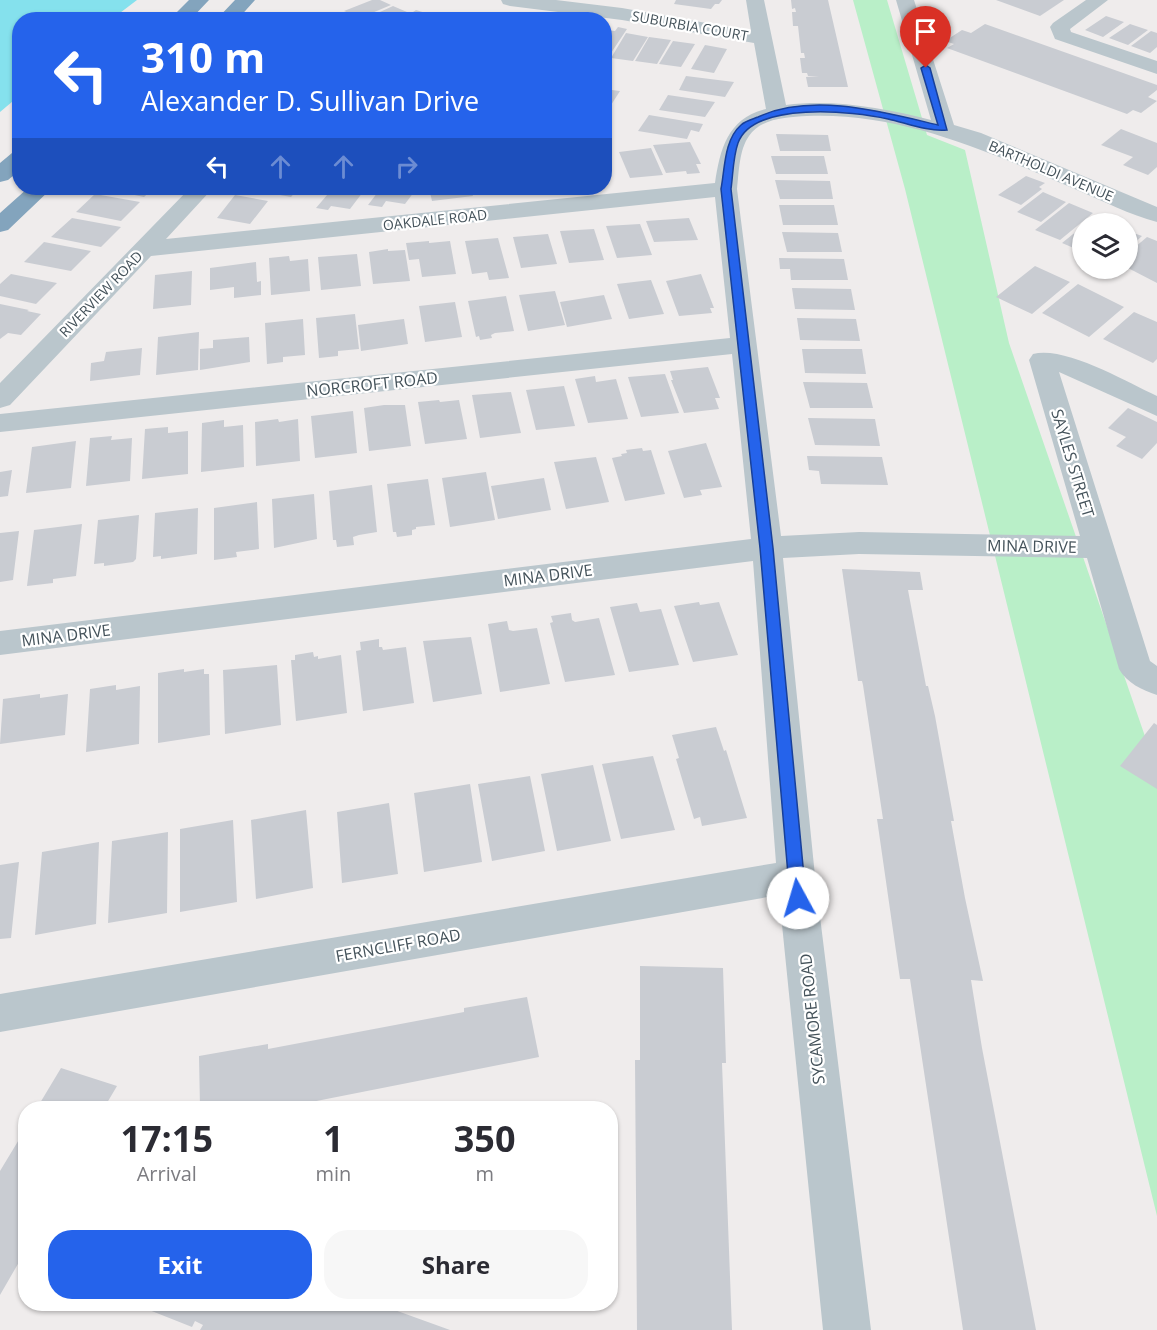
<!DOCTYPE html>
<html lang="en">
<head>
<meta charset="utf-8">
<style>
  :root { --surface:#fff; --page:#f7f7f7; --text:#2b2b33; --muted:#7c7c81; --accent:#2563eb }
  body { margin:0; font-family:"Open Sans",sans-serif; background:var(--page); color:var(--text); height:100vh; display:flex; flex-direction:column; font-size:22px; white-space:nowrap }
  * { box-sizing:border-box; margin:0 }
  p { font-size:20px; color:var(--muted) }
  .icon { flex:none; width:33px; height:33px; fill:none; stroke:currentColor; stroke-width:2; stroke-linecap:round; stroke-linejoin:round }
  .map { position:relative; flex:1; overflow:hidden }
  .side { position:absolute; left:18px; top:1101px; width:600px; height:210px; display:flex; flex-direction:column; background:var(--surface); border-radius:24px; box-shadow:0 2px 4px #0004 }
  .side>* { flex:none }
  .banner { position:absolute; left:12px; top:12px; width:600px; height:183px; border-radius:24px; box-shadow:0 2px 4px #0004; background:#2563eb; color:#fff; overflow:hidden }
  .fabs { position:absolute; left:1072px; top:213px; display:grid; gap:12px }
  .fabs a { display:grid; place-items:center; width:66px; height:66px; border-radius:50%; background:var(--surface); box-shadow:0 2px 4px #0004; font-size:30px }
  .pin { position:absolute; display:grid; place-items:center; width:51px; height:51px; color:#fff; margin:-62px -26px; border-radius:50% 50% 50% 0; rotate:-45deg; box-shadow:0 0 6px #0007 }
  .pin .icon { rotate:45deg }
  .me { position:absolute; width:66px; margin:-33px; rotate:354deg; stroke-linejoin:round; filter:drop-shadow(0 0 4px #0008) }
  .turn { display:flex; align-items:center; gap:21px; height:126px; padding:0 30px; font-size:27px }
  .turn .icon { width:78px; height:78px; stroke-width:2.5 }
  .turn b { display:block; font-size:42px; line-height:51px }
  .lanes { display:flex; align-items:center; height:57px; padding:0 30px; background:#0003; justify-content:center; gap:30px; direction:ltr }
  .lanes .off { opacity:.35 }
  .eta { display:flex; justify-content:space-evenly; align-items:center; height:102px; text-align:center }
  .eta b { font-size:36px; font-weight:700; line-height:42px }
  .button { display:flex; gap:12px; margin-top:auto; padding:12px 30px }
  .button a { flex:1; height:69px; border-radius:24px; background:var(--accent); color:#fff; font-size:24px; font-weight:700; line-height:69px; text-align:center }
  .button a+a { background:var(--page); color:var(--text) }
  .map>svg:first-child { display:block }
  .green { fill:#b9efc8 }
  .water { fill:#85e1ed }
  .building { fill:#c9ccd2 }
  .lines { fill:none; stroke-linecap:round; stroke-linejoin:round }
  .minor { fill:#bac6cc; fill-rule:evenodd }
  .highway { fill:#83a4bd; fill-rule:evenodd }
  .route { fill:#2563eb; stroke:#184099; stroke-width:1.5 }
  .labels { text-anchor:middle; stroke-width:4.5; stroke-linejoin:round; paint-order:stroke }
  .far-street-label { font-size:14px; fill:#44525a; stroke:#fff }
  .street-label { font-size:16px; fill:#44525a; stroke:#fff }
</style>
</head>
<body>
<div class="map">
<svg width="1157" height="1330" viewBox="0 0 1157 1330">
  <rect width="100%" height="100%" fill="#efecec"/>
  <!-- green -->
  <path class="green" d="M853,0H887L927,135L965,150L1009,343L1157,771V1216L905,189Z"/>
  <!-- water -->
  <path class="water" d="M0,0H137L112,19L20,20L19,96L0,112Z"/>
  <!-- building -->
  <path class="building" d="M372,0H380L391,5L360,18L344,11Z
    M676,0H722L719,4H715L711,9L674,4Z
    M791,0H828L848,87H808L806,77L819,76H808L807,73H802L800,58H805L804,53H801L798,26H793L792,12H796L795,8L792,9Z
    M996,0H1064L1040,16Z
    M393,6L407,12L391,20L369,17Z
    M416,10L432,15L425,20H401Z
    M440,12L459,15L455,20H434Z
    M464,13L483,16L480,20H459Z
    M1106,16L1124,22L1103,37L1085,30Z
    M985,24L1157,85V90L1148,97L1157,101L1141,113L1133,110L1127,114L947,48L954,44L945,41L962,30L971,33Z
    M1130,24L1148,30L1128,45L1109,38Z
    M618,27L627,29L609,56H604V30L615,31Z
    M1151,31L1157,33V47L1150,53L1131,46Z
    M626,33L648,37L633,61L611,58Z
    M649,37L671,40L657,64L635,61Z
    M673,41L695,44L681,67L659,64Z
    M705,45L727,49L714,73L691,69Z
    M686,76L734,82L725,97L679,90Z
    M604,89L620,91L604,116Z
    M668,95L715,102L705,117L659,110Z
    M649,115L703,124L699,132L691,130L687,139L638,131Z
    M1121,129L1157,143V167L1148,175L1123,165L1133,157L1101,145Z
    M776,134L828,135L831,151H780Z
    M690,142L701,164H696L700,173L687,174L686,171L666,173L653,145Z
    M651,148L663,175L630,178L619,152Z
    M771,156H824L828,174H776Z
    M1026,176L1045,183L1039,187L1042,189L1021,205L998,195Z
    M775,180L830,181L833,199H780Z
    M101,188H154L144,197Z
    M241,188H299L291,197Z
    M333,188H366L350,209L331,206L328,210L316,208Z
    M381,188H417L405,204L386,201L382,207L368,205Z
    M429,188H470L473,196L432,201Z
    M1043,192L1066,202L1041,222L1017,212Z
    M95,194L140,202L121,221L76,212Z
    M235,195L268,201L250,224L217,218Z
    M1069,203L1093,213L1060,240L1035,230Z
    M779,205H834L838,225H783Z
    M72,218L121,227L101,247L51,237Z
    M689,218L698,240L654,242L646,221Z
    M640,224L652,255L617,258L606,226Z
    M1083,226V252L1062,243Z
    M594,229L604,260L569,263L560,231Z
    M1128,231L1142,236L1128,249Z
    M782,232L838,233L842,252H787Z
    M548,234L557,264L521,268L513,237Z
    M1147,237L1157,241V283L1128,268V253Z
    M498,238L509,278L489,280L487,272L472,274L465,241Z
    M429,241V243L450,241L456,274L422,277L419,259L409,260L406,243Z
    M44,242L91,251L71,271L24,262Z
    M388,249V251L405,250L410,281L373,284L369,252Z
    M357,254L361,286L321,290L318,257Z
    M289,256L290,261L308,259L310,291L271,295L269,258Z
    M779,258L844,259L848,280H791L790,269H780Z
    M256,262L257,282L261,281V295L234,298V287L210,290V268Z
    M1035,266L1070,282L1032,314L996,297Z
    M192,271L191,305L153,309L155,275Z
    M11,274L57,283L36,304L0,296V284Z
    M701,274L714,308H710L712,313L679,316L666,281Z
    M651,280L664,314L629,319L617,284Z
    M1078,284L1124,307L1089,337L1042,313Z
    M792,288L851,289L855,310L795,309Z
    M555,291L565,325L528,331L519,295Z
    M604,295L612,319L567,327L560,302Z
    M506,296L514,331L495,333L491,335L492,338L480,340L479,336L476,337L468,301Z
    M455,302L462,337L425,342L419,306Z
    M0,304L29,310L27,311L41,314L21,335L8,333L0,339Z
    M1134,312L1157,322V359L1153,363L1103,339Z
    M355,314L359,349L338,351V356L319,358L316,318Z
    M797,318L856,319L860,341L800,340Z
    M303,319L305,355L283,357V362L267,364L265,323Z
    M404,319L408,344L361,351L358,325Z
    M199,332L198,370L156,375L158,337Z
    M249,337L250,362L200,370V349L213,348V340Z
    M142,348L140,375L90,381L91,363L104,361L106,352Z
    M802,349H862L866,374L805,373Z
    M708,367L720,398H715L719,409L684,413L671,380H673L670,371Z
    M665,374L679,413L641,417L628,377Z
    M595,376L596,382L616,379L628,419L588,423L575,379Z
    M803,382L867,383L873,408H810Z
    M564,386L575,426L536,430L526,390Z
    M511,392L521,433L480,438L472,395Z
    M439,400L440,402L459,400L467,439L425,444L418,402Z
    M384,405H405L411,446L369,451L364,408Z
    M1128,408L1157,422V443L1142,459L1116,446L1126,437L1108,428Z
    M353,411L357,453L315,458L311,416Z
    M808,418L875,419L880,446L815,445Z
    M278,419L279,422L298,419L300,461L256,466L255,422Z
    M224,420V427L243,425L244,467L201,472L202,423Z
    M168,427V433L188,431V474L142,479L145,429Z
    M112,436L111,440L132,438L130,481L86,486L90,438Z
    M76,441L71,488L26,493L32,447Z
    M706,443L722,487L700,490L702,495L684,498L668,451Z
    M642,448L643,451L651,450L665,494L625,501L612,458L622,456L621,454L627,453L626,450Z
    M807,456L882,457L888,485L821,484L819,471L809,470Z
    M596,457L609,502L566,509L554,462Z
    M12,470L8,496L0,497V472Z
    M486,472L495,520L450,527L442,478Z
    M544,478L551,510L498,519L491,486Z
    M428,479L435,525L416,527V529L412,530V535L397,537L396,532H393L387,484Z
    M372,485L377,532L359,535L353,537L354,545L337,547L336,540H333L329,491Z
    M314,494L317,539L274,548L272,499Z
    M257,502L259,549L236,552L237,557L214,560V508Z
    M198,508L197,554L161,559V556L153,557L155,513Z
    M139,515L136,559L133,562L104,566V563L94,564L98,520Z
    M82,524L76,576L53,579V583L27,586L34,530Z
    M19,531L13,580L0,582V533Z
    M842,569L920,572L923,590H908L926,686H928L935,716L954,821H951L965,898L983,981L971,980L982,1048L1036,1330H963L910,979H900L877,819H883L863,685L862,681H858Z
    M699,602L700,605L719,602L738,655L693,662L674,606Z
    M637,603L640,612L661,609L679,665L629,672L610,607Z
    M571,613L572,620L575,622L599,618L615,675L565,682L550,623L553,622L551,616Z
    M507,621L509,630L513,631L537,628L550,684L500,692L488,624Z
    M471,637L482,694L433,702L423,641Z
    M379,639V647H382L383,650L406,647L414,703L363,711L356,651L361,650L360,642Z
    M313,652L314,657L318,656V659L341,655L347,713L296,721L291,660H295V655Z
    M277,665L281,725L225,734L223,670Z
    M184,669V672L204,669V674H209L210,735L158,743V673Z
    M116,685V690L140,686L139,744L86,752L90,689Z
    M40,694V698L68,694L65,735L0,744L3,699Z
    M1154,723L1157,725V789L1120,766Z
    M716,727L724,751L726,750L747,818L702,826L700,817L694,819L676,759L679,758L672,735Z
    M653,756L675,830L621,839L602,764Z
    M593,765L611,841L557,851L541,774Z
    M530,776L545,851L492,861L478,784Z
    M470,784L482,862L424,872L414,793Z
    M389,803L398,874L342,883L337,812Z
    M306,810L313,888L256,899L251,820Z
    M233,820L237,902L180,912V829Z
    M168,832L167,913L108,923L112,841Z
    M99,842L96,924L35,935L42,852Z
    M19,862L11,938L0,939V865Z
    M640,966L723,968L726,1063H722L732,1330H637L635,1060H640Z
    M527,997L539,1057L281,1108H270V1106L257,1108H200L199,1056L268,1044V1049L464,1012V1008Z
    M61,1068L117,1086L104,1108H37Z
    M26,1128V1250L0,1295V1171Z
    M134,1304H378L450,1330H200L203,1325L195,1321L192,1327Z"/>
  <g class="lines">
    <!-- minor -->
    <path class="minor" d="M501,0H556L622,8L751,31L746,0H764L786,105C834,99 884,108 931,120L896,0H914L954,125L981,133L1157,207V222C1130,215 1103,201 1077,190C991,153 903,112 807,116C788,117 761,118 749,136C739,150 739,172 737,189L781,536L859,532L1080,536L1029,360L1033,354C1066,346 1126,382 1157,396V416L1059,372L1150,661L1157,666V695C1142,690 1127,683 1119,669L1087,558L859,554L783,558L815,876L871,1330H823L779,895L0,1032V994L776,863L753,561L0,655V631L751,539L732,354L0,432V414L730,338L715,197L151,256L10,405L0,408V383L190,188H213L166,239L715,183C720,149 728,118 766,109L754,43L622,20L510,6L503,4Z
      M1086,0H1108L1070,29L1071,32L1157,61V74L1055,39L1050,27L1053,23Z"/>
    <!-- highway -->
    <path class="highway" d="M189,0H209L190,20H169Z
      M235,0H255L237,20H216Z
      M20,151V170L8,180L0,182V163L12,153Z
      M28,188H52L8,230L0,232V213Z"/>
  </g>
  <!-- route -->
  <path class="route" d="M926,65L930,68L947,130C929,132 906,123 888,119C854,111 753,101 738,143C733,157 733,175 731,189L773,548L806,898L804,903L798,906L793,903L790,898L760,548L721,189C725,168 724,140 741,125C745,121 753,119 758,117C812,92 883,112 938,125L921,68Z"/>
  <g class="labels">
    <!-- far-street labels -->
    <g class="far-street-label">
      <text transform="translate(690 26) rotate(10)" y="5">SUBURBIA COURT</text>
      <text transform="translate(1051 171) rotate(23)" y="5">BARTHOLDI AVENUE</text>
      <text transform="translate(435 220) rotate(-6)" y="5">OAKDALE ROAD</text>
      <text transform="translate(101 294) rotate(-46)" y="5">RIVERVIEW ROAD</text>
    </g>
    <!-- street labels -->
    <g class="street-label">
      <text transform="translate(372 384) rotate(-6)" y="6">NORCROFT ROAD</text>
      <text transform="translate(1073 463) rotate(73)" y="6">SAYLES STREET</text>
      <text transform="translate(1032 546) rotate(1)" y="6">MINA DRIVE</text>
      <text transform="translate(548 575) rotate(-7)" y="6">MINA DRIVE</text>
      <text transform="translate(66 635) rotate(-7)" y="6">MINA DRIVE</text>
      <text transform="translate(398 945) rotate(-10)" y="6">FERNCLIFF ROAD</text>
      <text transform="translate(812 1019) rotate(-96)" y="6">SYCAMORE ROAD</text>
    </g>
  </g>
</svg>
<div class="fabs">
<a><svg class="icon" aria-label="layers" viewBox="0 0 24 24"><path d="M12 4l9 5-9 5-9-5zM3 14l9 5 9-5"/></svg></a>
</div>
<div class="pin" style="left:926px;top:68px;background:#d93025"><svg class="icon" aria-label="arrive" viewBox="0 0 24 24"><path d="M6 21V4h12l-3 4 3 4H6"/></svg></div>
<svg class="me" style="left:798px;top:898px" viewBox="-20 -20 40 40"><circle r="19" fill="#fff"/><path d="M0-13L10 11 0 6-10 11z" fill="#2563eb"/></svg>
<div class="banner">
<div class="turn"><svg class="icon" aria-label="left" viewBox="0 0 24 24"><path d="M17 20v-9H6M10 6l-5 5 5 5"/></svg><div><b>310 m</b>Alexander D. Sullivan Drive</div></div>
<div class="lanes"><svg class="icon" aria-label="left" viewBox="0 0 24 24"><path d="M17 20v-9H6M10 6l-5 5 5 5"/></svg><svg class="icon off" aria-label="ahead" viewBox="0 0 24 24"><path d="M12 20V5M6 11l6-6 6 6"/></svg><svg class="icon off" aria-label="ahead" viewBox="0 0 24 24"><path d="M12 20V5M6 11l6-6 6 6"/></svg><svg class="icon off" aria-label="right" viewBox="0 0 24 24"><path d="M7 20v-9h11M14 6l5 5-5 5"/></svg></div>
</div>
<section class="side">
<div class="eta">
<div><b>17:15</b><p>Arrival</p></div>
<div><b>1</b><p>min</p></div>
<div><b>350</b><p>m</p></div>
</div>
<div class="button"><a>Exit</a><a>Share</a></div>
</section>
</div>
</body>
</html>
